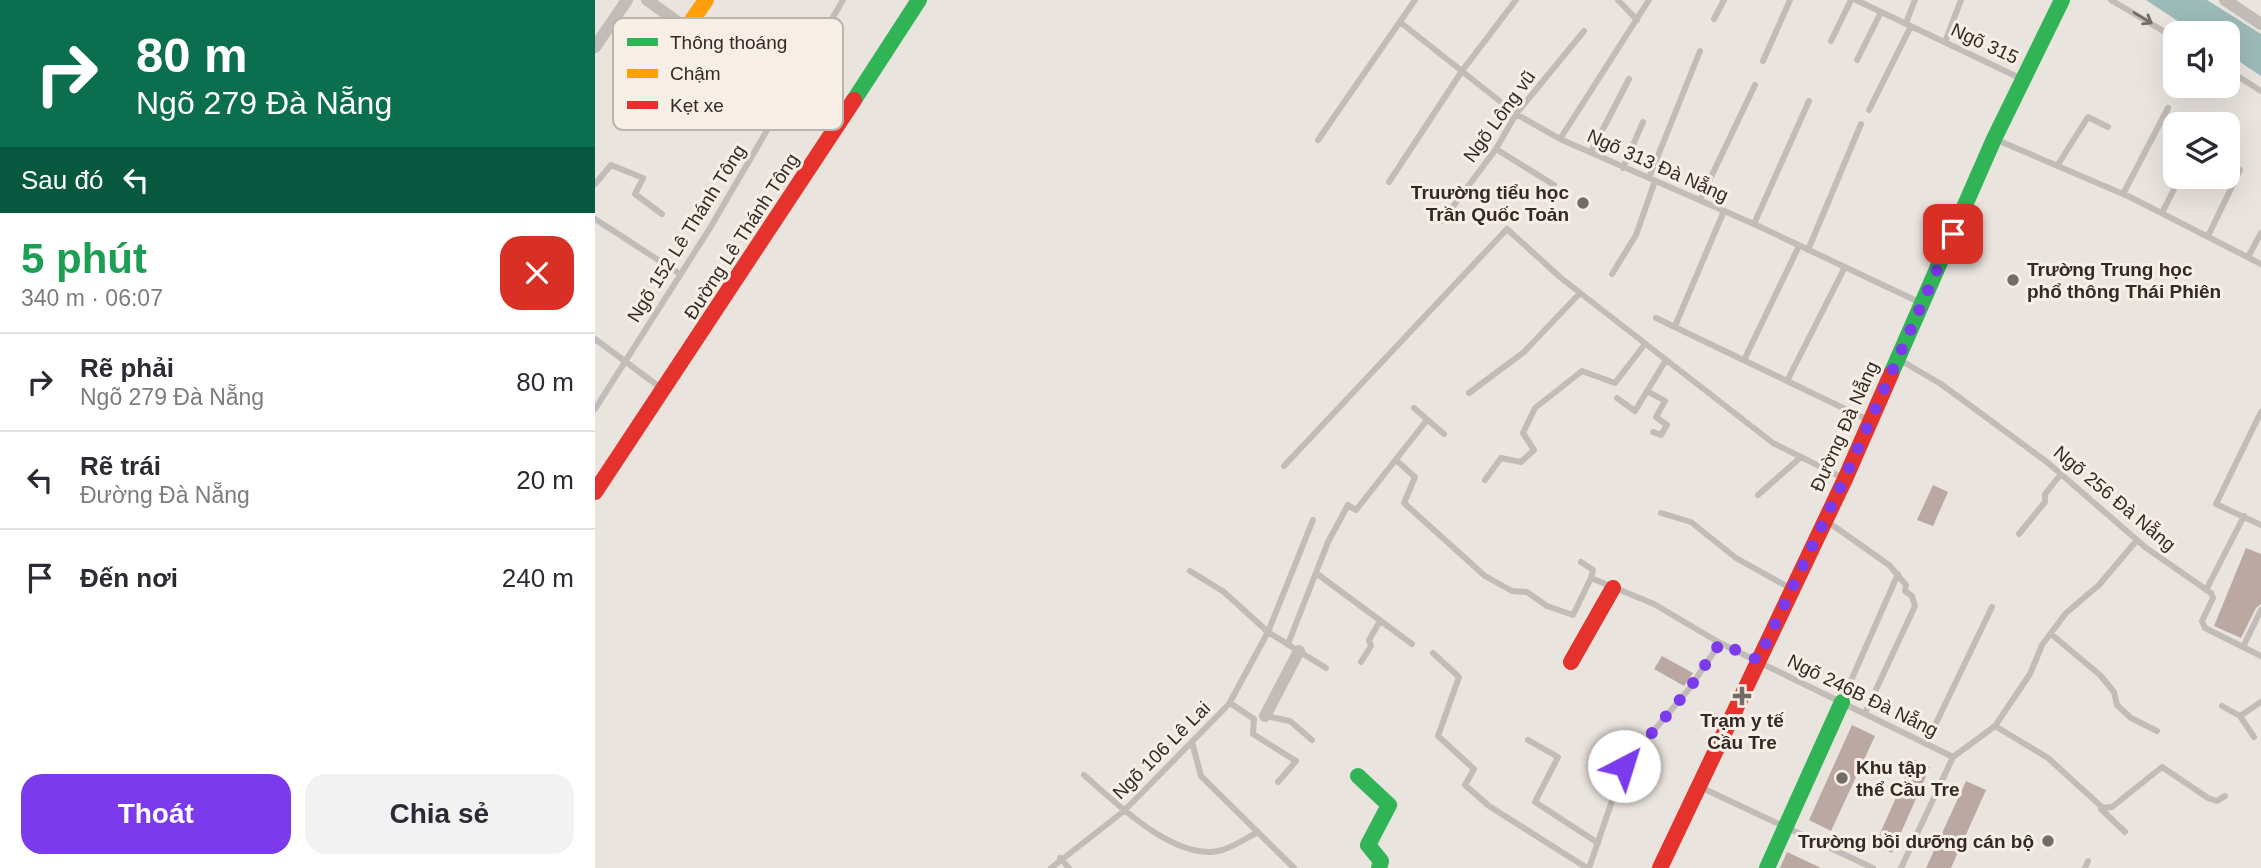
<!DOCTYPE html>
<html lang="vi">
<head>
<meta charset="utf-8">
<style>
  :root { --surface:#fff; --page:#f2f2f3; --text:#2b2b33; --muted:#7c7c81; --line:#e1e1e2; --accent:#7c3aed }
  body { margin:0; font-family:Helvetica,sans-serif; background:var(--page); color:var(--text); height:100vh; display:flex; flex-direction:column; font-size:26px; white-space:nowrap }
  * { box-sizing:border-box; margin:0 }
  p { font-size:23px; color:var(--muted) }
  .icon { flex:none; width:38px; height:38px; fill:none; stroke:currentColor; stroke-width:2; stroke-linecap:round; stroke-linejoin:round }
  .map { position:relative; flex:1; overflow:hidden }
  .drawer { display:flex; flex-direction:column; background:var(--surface); width:595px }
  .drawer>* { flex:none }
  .guide { background:#0b6e4f; color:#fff; overflow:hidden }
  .fabs { position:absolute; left:1568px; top:21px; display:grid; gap:14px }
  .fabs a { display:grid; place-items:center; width:77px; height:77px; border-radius:14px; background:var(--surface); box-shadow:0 7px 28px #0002; font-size:35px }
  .pin { position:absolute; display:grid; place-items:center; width:60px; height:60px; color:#fff; margin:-30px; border-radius:14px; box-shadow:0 4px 10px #0006 }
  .me { position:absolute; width:77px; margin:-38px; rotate:40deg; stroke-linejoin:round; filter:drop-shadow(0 0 5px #0008) }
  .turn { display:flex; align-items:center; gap:24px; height:147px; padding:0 21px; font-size:32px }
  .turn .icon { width:91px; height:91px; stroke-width:2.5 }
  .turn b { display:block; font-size:49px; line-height:60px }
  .then { display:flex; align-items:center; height:66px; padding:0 21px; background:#0003; gap:14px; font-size:26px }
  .round { display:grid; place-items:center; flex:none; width:74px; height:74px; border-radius:21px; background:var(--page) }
  .overview { display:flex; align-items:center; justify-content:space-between; height:119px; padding:0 21px }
  h1 { font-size:42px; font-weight:700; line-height:52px; color:#1e9e55 }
  .action { display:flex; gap:14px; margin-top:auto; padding:14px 21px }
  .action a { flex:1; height:80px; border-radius:21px; background:var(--accent); color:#fff; font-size:28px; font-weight:700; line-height:80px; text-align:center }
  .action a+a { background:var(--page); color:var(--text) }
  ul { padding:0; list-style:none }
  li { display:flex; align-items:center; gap:21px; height:98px; padding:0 21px; border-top:2px solid var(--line) }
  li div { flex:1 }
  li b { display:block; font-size:26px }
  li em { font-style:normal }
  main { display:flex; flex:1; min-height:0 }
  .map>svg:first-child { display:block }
  .water { fill:#9cbbb8 }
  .building { fill:#bca8a2 }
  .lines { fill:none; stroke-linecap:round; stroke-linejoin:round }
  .lane { stroke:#c2bcb8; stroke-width:6 }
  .street { stroke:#c2bcb8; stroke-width:12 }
  .fast { stroke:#30b455; stroke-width:16 }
  .slow { stroke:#ff9f0a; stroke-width:16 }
  .jam { stroke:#e5322d; stroke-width:16 }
  .oneway { stroke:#736c68 }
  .route { stroke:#7c3aed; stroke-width:12; stroke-dasharray:0 21.6 }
  .poi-dot { fill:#736b67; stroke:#f7eee5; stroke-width:2.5 }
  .labels { text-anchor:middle; stroke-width:6; stroke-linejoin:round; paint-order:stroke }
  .street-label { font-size:19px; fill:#332a27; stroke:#f7eee5 }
  .poi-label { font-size:19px; font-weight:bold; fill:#332a27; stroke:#f7eee5; text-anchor:end }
  .key { fill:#f7eee5; stroke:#bcb3ac; stroke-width:2 }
  .key-label { font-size:19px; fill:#332a27 }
</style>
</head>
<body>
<main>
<section class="drawer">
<div class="guide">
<div class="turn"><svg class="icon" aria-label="right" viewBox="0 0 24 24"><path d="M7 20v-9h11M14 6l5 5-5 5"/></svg><div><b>80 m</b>Ngõ 279 Đà Nẵng</div></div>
<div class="then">Sau đó<svg class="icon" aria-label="left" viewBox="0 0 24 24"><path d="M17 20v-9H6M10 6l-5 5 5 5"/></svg></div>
</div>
<div class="overview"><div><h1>5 phút</h1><p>340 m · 06:07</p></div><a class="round" style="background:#d93025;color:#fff"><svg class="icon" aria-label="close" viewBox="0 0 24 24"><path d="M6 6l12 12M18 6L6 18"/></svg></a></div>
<ul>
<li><svg class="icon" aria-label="right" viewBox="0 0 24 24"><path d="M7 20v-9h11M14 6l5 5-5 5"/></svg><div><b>Rẽ phải</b><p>Ngõ 279 Đà Nẵng</p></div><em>80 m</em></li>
<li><svg class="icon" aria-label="left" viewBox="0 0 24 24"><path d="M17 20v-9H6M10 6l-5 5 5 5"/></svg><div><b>Rẽ trái</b><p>Đường Đà Nẵng</p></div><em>20 m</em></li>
<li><svg class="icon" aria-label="arrive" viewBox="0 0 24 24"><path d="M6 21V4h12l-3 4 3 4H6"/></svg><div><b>Đến nơi</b></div><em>240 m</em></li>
</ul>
<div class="action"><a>Thoát</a><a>Chia sẻ</a></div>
</section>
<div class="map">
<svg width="1666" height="868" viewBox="0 0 1666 868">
  <rect width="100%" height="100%" fill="#eae4df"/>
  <!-- water -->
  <path class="water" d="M1551,0H1612L1666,34V76L1633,54V33H1601Z"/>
  <!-- building -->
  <path class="building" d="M1338,485L1353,492L1338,526L1322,520Z
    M1651,548L1666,554V604L1661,608L1646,638L1619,626Z
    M1067,656L1098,673L1089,686L1059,669Z
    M1257,725L1280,736L1236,831L1214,820Z
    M1318,759L1335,767L1297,853L1280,845Z
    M1371,781L1391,790L1356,868H1331Z
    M1192,852L1226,868H1185Z"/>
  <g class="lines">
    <!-- lane -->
    <path class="lane" d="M1023,0L1042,20
      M1261,0L1427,79
      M1516,0L1580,38
      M1119,19L1129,0
      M805,22L921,114L965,139L1159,224L1326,303
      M1311,23L1320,0
      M1236,41L1256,0
      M1350,42L1366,0
      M1262,60L1286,12
      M1168,61L1195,0
      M1633,70L1666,91
      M1274,110L1316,26
      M965,139L1054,0
      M723,140L820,0
      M1402,140L1535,197L1666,264
      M901,149L959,185
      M996,152L1034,79
      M1462,166L1493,117L1513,127
      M1028,168L1048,122
      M1054,178L1105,51
      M794,182L867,71L921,0
      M0,184L16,165L48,178L40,194L67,214
      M1528,194L1573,108
      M1105,200L1160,85
      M1567,213L1585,177
      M0,219L85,274
      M847,221L901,149L921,114L989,31
      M1159,224L1214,101
      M1613,236L1645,170
      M1213,250L1266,124
      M1653,257L1666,233
      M1017,274L1041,235L1060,181
      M1061,318L1273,420
      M1080,326L1129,211
      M0,339L66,388
      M1150,358L1204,246
      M1305,360L1346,384L1452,462L1550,547L1616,593L1618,598L1607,621L1610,628L1648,647L1666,610
      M1192,381L1250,267
      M1052,391L1070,401L1061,417L1072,425L1066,435L1058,432
      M874,393L929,352L985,293
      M1022,398L1040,411L1071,360
      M819,408L849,434
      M0,409L115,228L248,0
      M1666,412L1621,504L1666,525
      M802,461L820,477L809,503L890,576L917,591L932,592L952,606L978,615L996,578L1059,604L1125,643L1358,757
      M689,466L912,229L966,278L1178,443L1248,478
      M890,480L906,458L926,462L939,450L928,433L940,408L987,371L1020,383L1050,344
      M1163,495L1206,457
      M1066,513L1096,522L1141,558L1195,588
      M1233,522L1294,565L1311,585L1310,591L1317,596L1320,606L1270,713
      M1424,534L1450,502V494L1466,474
      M986,562L998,570L996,578
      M595,571L629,592L673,632L731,668
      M721,573L817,644
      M1611,590L1649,516
      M1456,634L1505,675L1519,692L1522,705L1536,718L1562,731
      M693,644L733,542L753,505L761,510L832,420
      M1648,647L1666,656
      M838,653L864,677L843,736L879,769L870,785L894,806L992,868
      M766,662L776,646L774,640L785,621
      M1247,701L1303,574
      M635,703L659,719
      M1627,706L1645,716L1659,737
      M671,716L695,721L717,740
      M1645,716L1666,702
      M659,719L658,734L701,761L683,782
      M1400,726L1435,674L1447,645L1471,613L1504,585L1542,540
      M933,740L963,757L940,802L1003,843
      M597,742L606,776L699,868
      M1331,744L1397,607
      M489,775C520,802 578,860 623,851C636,849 651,838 663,832
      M1105,787L1278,868
      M1506,809L1530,832
      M465,858L474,868
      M456,868L529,811L634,704L673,632L718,520
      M994,868L1029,766L1094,689L1125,643
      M1306,868L1358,757L1400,726L1453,758L1508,808L1517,807L1567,767L1613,798L1622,801L1630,796
      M1490,868L1493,861"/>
    <!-- street -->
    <path class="street" d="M52,0L91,28
      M1630,0L1666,24
      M0,47L32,0
      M670,716L704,651"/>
    <!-- fast -->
    <path class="fast" d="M259,100L324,0
      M1296,374L1399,139L1467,0
      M763,776L794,805L773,845L786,861L784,868
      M1172,868L1247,702"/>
    <!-- slow -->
    <path class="slow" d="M38,106L111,0"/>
    <!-- jam -->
    <path class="jam" d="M0,492L259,100
      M976,662L1018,588
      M1065,868L1250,479L1296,374"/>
  </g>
  <!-- one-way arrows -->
  <defs><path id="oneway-shaft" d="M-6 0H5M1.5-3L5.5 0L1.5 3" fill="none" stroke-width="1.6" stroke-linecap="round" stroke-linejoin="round" transform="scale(1.75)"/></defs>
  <use class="oneway" href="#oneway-shaft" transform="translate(1548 18) rotate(31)"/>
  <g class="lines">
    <!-- route -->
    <path class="route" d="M1029,766L1094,689L1125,643L1163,660L1252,473L1358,234"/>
  </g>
  <!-- markers -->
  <g class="poi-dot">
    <circle cx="988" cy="203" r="7"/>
    <circle cx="1418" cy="280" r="7"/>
    <path d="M1143.5 685.5h7v7h7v7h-7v7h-7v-7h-7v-7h7z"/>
    <circle cx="1247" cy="778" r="7"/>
    <circle cx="1453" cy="841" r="7"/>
  </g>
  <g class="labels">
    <!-- street labels -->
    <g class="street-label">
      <text transform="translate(1390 43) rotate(25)" y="7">Ngõ 315</text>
      <text transform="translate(904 116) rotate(-54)" y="7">Ngõ Lông vũ</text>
      <text transform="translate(1063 165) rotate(24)" y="7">Ngõ 313 Đà Nẵng</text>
      <text transform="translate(91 233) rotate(-58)" y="7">Ngõ 152 Lê Thánh Tông</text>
      <text transform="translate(146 236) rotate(-57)" y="7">Đường Lê Thánh Tông</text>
      <text transform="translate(1249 426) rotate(-66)" y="7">Đường Đà Nẵng</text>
      <text transform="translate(1520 498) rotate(40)" y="7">Ngõ 256 Đà Nẵng</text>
      <text transform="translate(1268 695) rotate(26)" y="7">Ngõ 246B Đà Nẵng</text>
      <text transform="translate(566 750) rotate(-45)" y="7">Ngõ 106 Lê Lai</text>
    </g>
    <!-- poi labels -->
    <g class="poi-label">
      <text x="974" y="199">Truường tiểu học<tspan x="974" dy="22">Trần Quốc Toản</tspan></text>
      <text x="1432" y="276" text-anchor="start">Trường Trung học<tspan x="1432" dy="22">phổ thông Thái Phiên</tspan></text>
      <text x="1147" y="727" text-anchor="middle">Trạm y tế<tspan x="1147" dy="22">Cầu Tre</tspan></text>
      <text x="1261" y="774" text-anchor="start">Khu tập<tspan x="1261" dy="22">thể Cầu Tre</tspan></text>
      <text x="1439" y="848">Trường bồi dưỡng cán bộ</text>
    </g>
  </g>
  <!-- legend -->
  <rect x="18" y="18" width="230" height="112" rx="10" class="key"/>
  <rect x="32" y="38" width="31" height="8" fill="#30b455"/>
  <rect x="32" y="69" width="31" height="9" fill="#ff9f0a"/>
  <rect x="32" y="101" width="31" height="8" fill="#e5322d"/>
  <g class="key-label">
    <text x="75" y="49">Thông thoáng</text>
    <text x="75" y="80">Chậm</text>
    <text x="75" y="112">Kẹt xe</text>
  </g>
</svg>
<div class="fabs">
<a><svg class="icon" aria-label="sound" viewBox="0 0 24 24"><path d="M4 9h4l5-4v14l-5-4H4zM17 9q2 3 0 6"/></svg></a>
<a><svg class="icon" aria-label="layers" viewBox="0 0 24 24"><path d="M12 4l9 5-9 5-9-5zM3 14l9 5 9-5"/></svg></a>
</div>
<div class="pin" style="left:1358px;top:234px;background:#d93025"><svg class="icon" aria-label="arrive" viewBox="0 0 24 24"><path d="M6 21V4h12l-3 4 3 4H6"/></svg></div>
<svg class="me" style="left:1029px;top:766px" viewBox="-20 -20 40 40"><circle r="19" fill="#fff"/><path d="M0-13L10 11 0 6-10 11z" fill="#7c3aed"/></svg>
</div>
</main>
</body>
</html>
